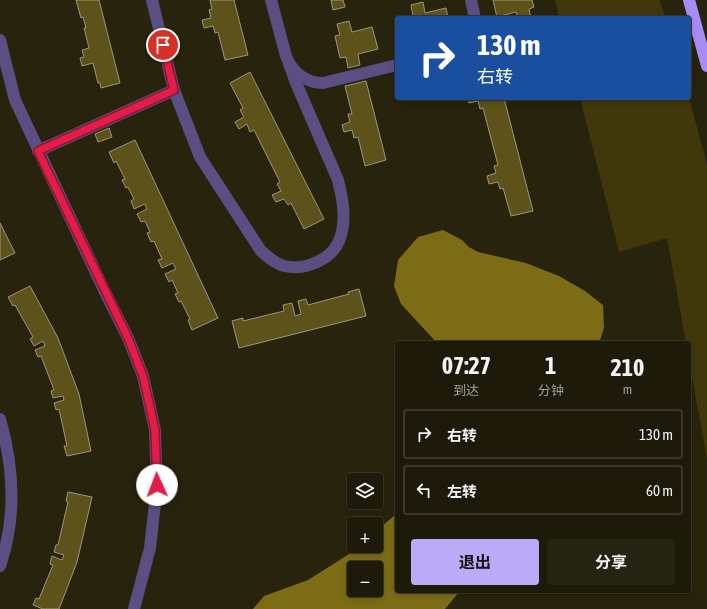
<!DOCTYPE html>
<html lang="zh">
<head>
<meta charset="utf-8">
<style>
  :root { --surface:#1d1a09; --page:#252312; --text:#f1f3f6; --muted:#a0a19c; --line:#3b382a; --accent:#bbaaf6 }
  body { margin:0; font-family:"Asap Condensed","Noto Sans SC",sans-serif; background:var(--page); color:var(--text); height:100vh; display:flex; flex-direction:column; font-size:15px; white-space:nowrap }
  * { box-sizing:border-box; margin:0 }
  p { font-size:13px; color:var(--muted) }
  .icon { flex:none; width:22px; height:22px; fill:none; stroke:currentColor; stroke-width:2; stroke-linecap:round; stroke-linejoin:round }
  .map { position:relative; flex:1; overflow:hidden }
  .drawer { position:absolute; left:395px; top:341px; width:296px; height:252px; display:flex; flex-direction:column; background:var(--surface); border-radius:4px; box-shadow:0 2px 6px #0003,0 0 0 1px var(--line) }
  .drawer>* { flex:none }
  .hud { position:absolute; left:395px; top:16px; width:296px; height:84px; border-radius:4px; box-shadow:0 2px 6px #0003,0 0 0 1px var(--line); background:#1a4fa0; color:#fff; overflow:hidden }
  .fabs { position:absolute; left:347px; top:473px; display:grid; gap:8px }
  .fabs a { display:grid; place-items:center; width:36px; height:36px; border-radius:4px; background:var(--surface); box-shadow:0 2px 6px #0003,0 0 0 1px var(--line); font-size:20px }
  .pin { position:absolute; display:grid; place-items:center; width:34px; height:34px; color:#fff; margin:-17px; border:2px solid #fff; border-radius:50%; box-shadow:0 1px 4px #0007 }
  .me { position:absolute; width:44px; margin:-22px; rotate:358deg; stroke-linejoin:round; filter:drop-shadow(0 0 3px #0008) }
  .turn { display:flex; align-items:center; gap:14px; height:84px; padding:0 16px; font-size:18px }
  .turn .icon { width:52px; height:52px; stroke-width:2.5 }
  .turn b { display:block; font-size:28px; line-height:34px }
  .eta { display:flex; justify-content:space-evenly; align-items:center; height:68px; text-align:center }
  .eta b { font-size:24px; font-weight:700; line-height:28px }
  .button { display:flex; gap:8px; margin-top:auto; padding:8px 16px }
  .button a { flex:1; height:46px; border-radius:4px; background:var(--accent); color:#111; font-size:16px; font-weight:700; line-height:46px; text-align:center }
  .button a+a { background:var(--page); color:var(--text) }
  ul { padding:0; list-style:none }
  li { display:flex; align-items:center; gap:12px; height:50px; margin:0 8px 6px; padding:0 8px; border:2px solid var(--line); border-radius:4px }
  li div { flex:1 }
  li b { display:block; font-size:15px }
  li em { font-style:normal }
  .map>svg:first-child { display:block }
  .green { fill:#40370a }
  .water { fill:#7c6c16; fill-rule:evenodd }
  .building { fill:#5d5219; stroke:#9c967c }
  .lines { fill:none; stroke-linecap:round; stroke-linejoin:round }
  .minor { stroke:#5b4e82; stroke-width:12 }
  .highway { stroke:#a78cf4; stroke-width:12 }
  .route-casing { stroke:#92132f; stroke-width:10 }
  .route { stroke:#e11d48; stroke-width:7 }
</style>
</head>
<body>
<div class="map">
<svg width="707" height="609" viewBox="0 0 707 609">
  <rect width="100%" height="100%" fill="#27230c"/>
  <!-- green -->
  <path class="green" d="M555,0H659L666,18H559Z
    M580,98H689L707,164V459L689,361V343H686L667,238L619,252Z"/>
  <!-- water -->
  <path class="water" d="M443,230L462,240L469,247L478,252L526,263L559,276L585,291L603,305L604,328L599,343H437L401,304L394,286L398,260L418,237Z
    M397,511V591H460L445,609H253L264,596L308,580L349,554L359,546H376V531L395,515ZM354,568H376V590H354Z"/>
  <!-- building -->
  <path class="building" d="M76,0H99L120,83L101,88L100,83H98L93,63L82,66L80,58L84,57L82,50L89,48L84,28H86L83,17L81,18Z
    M210,0H234L248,55L225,60L218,32L215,33L213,26L204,28L202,20L211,18L209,10L212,9Z
    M331,0H343L345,7L333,10Z
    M493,0H532L534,7L529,9L531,18H518L516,12L497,17Z
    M423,2L425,13L446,8L448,18H408L413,16L411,5Z
    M349,21L352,32L372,27L378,49L358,54L360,65L348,68L346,57L340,58L335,36L340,35L337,24Z
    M250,72L324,219L304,229L291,203L288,205L284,199L276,202L272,195L281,191L277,184L280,182L254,130L250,132L247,124L239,129L235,122L244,117L240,110L243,108L230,83Z
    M366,81L386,160L365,166L358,137L354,138L352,130L344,132L342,125L350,122L348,114H352L345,86Z
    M468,98H504L533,211L511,216L503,188L500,189L498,182L489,184L487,176L496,173L494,166L498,165L483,108L480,109L478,101L469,103Z
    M109,128L112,137L98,142L95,134Z
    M135,140L218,318L192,330L188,320L190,319L181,301L179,302L175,294L178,293L172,280L169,282L165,274L176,269L173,263L162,268L158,260L162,259L154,241L151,242L147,233L150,232L145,221L141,222L137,214L147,209L146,207L145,204L134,209L131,201L134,199L128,187L126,188L122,180L125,179L116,161L114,163L109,152Z
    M0,223L15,253L0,260Z
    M30,286L58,338L79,394L91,451L67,456L64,446H67L59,409L56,410L54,403L64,400L63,396L53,398L51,391L54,390L41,356L38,357L35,350L45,346L43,341L34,346L30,339L33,337L15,305L13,306L8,297Z
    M359,289L366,316L239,348L232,321L243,318V321L284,311L283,305L292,303L295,316L301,314L298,301L306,299L308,305L349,294L348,292Z
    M68,492L92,497L77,562L59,609H43L33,605L36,598L39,599L53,565L50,564L52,556L62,560L64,555L54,552L56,545H58L68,502L66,501Z"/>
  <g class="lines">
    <!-- minor -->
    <path class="minor" d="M152,0L174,90L200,157L261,251C268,257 274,263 284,266C304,271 331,260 339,241C347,221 343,200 338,180L296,83L289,64
      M271,0L286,56C292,72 306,83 323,83L397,65
      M471,0L475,18
      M0,40L15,100L105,292L128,338L143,376L155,430L157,485L150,548L134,609
      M38,151L174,90
      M0,419C14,468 17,517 0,566"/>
    <!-- highway -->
    <path class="highway" d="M689,0L707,66"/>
  </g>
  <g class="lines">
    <defs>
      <path id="route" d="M157,485L155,430L143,376L128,338L38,151L174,90L163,45"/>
    </defs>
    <!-- route casing -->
    <use href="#route" class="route-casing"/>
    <!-- route -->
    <use href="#route" class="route"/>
  </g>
</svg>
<div class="fabs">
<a><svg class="icon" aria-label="layers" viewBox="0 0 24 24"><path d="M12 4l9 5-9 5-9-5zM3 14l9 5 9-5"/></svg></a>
<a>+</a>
<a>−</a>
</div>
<div class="pin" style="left:163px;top:45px;background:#d93025"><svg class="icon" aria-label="arrive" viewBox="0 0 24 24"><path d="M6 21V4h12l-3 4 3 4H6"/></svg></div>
<svg class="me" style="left:157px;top:485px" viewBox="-20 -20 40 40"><circle r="19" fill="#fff"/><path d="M0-13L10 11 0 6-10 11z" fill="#e11d48"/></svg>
<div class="hud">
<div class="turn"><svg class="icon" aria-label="right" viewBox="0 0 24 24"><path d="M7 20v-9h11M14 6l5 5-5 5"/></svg><div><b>130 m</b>右转</div></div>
</div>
<section class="drawer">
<div class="eta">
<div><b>07:27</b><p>到达</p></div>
<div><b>1</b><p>分钟</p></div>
<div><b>210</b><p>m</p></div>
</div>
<ul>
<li><svg class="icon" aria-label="right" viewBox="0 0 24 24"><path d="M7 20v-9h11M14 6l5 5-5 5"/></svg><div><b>右转</b></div><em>130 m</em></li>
<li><svg class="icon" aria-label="left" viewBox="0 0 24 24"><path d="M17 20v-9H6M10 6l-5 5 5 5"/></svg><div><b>左转</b></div><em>60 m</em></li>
</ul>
<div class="button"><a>退出</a><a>分享</a></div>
</section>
</div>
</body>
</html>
